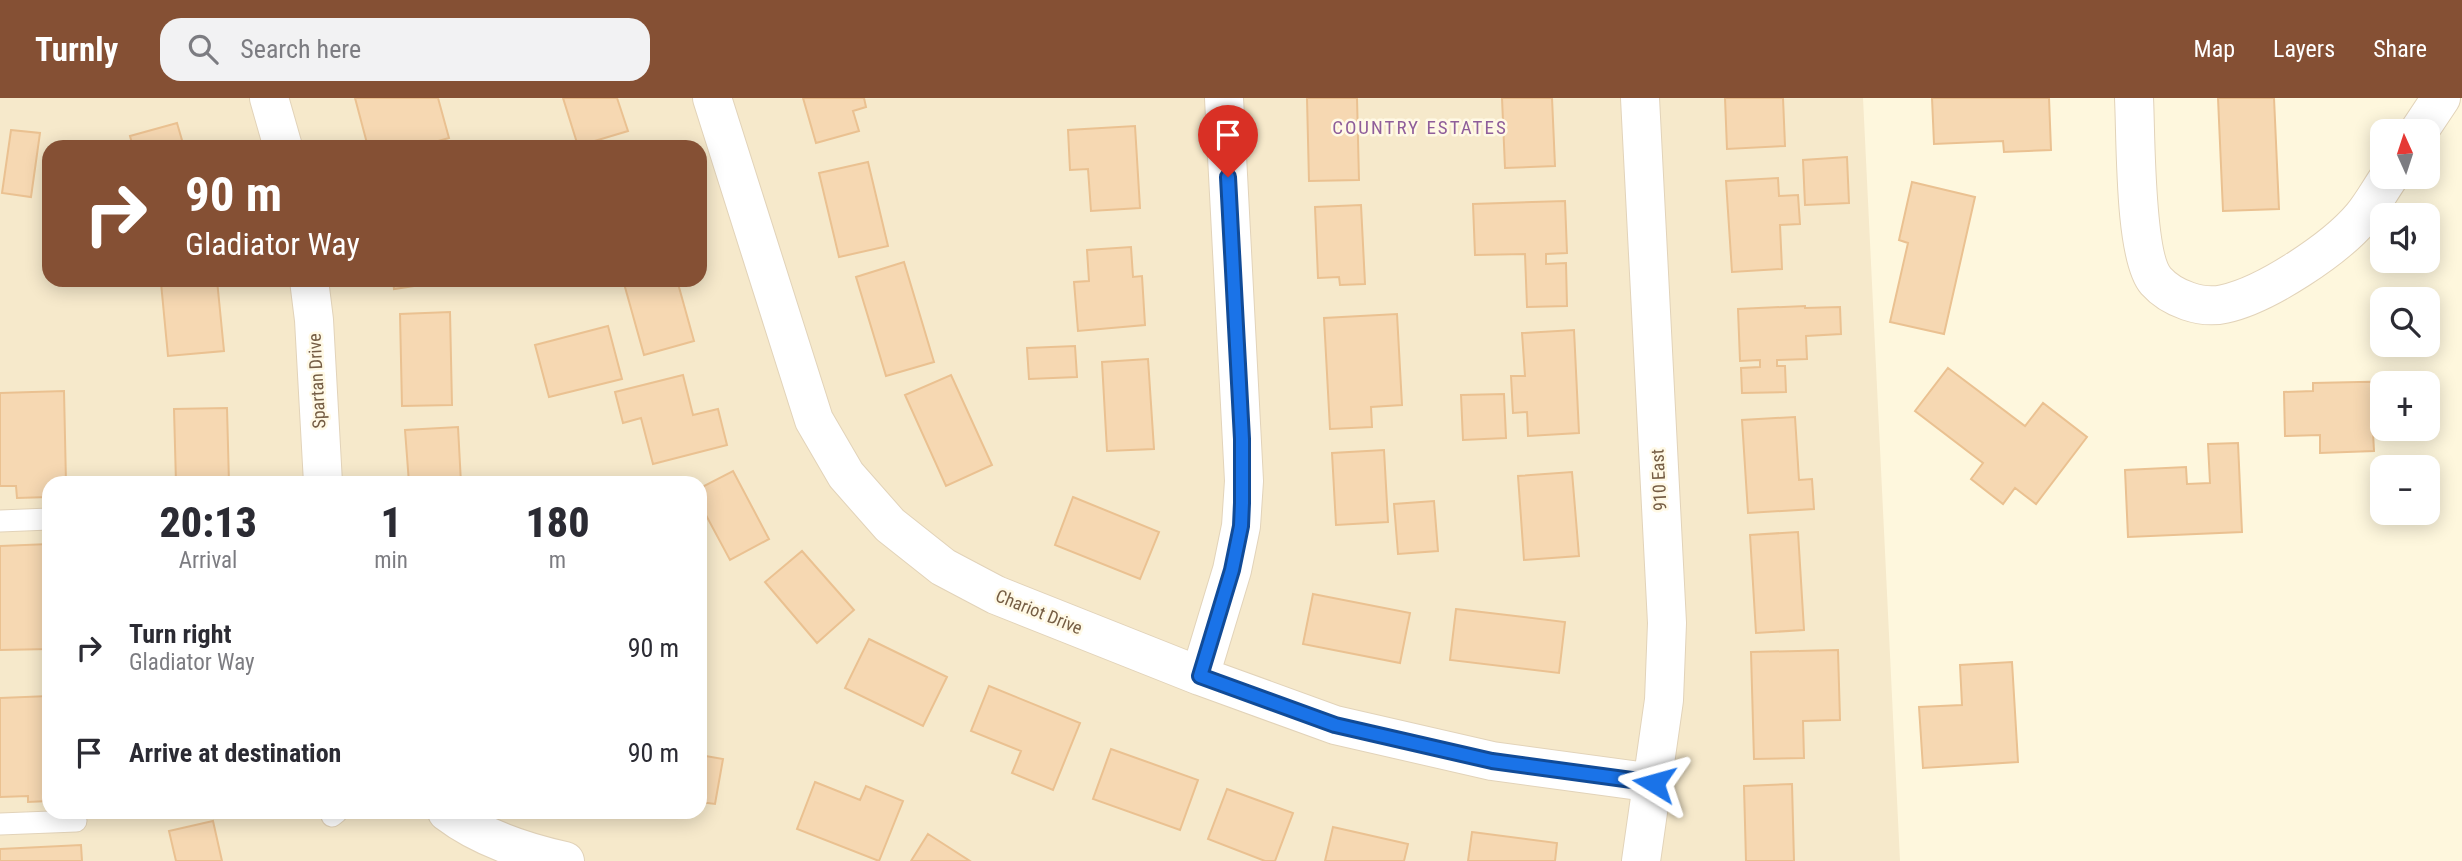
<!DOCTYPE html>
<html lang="en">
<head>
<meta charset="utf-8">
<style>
  :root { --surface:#fff; --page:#f2f2f3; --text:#2b2b33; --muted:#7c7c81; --accent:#855034 }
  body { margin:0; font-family:"Roboto Condensed",sans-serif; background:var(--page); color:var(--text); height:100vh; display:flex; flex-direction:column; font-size:26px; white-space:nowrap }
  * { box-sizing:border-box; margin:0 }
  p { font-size:23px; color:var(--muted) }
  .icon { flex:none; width:38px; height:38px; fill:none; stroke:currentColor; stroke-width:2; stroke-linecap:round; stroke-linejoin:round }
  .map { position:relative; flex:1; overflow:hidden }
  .panel { position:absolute; left:42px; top:378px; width:665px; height:343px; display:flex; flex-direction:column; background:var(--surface); border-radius:21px; box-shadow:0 4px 18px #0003 }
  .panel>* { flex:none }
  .banner { position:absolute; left:42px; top:42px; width:665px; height:147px; border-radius:21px; box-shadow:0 4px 18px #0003; background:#855034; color:#fff; overflow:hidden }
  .needle { width:46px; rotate:357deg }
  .controls { position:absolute; left:2370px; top:21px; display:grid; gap:14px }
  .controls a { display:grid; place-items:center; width:70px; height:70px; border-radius:14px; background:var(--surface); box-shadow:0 4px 18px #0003; font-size:35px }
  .pin { position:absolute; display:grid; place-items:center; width:60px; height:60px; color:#fff; margin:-72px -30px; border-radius:50% 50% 50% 0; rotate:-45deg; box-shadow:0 0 7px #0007 }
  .pin .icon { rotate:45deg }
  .me { position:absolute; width:77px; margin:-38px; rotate:278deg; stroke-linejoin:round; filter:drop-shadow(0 0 5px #0008) }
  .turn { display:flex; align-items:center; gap:24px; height:147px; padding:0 28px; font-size:32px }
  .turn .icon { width:91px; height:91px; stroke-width:2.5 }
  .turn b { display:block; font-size:49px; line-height:60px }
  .eta { display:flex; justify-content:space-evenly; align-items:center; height:119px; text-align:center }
  .eta b { font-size:42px; font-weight:800; line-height:49px }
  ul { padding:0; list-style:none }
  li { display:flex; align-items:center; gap:21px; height:105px; padding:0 28px }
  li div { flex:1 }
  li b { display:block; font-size:26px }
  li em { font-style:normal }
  header { display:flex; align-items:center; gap:42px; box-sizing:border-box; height:98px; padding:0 35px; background:var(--accent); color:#fff }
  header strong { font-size:33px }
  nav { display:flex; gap:38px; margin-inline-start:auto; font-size:24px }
  .search { width:490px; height:63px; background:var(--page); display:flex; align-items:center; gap:18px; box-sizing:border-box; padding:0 24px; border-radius:21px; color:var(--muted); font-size:26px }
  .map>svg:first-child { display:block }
  .residential { fill:#f6e9cb; fill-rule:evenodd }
  .building { fill:#f6d8b2; stroke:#eac191; stroke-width:2 }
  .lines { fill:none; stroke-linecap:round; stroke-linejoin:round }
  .lane-casing { stroke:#e2d3b9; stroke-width:23 }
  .street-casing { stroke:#e2d3b9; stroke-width:40 }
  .lane { stroke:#fff; stroke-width:21 }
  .street { stroke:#fff; stroke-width:38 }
  .route-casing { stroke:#114b97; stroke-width:18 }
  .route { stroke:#1a73e8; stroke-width:12 }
  .labels { text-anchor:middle; stroke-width:5; stroke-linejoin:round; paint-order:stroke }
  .street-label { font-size:18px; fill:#755d44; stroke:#fff9e5 }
  .neighbourhood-label { font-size:19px; letter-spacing:2px; fill:#8f5e9a; stroke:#fff9e5 }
</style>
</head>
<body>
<header>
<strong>Turnly</strong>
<div class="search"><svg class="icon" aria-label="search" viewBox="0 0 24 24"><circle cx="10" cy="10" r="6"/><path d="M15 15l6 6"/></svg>Search here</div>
<nav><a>Map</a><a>Layers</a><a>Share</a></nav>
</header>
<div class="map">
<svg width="2462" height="763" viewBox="0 0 2462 763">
  <rect width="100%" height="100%" fill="#fef7dd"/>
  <!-- residential -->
  <path class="residential" d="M0,0H1863L1900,763H0ZM49,49H700V182H49ZM49,385H700V714H49Z"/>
  <!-- building -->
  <path class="building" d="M355,0H438L449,40L417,49H368Z
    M563,0H617L628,33L578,48Z
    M803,0H864L866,9L853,13L859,33L816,45Z
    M1307,0H1357L1359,82L1309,83Z
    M1502,0H1552L1555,68L1505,70Z
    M1725,0H1783L1785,48L1727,51Z
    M1932,0H2049L2051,52L2004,54L2003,43L1934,46Z
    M2218,0H2274L2279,111L2223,113Z
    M177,25L184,49H133L130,38Z
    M1135,28L1140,110L1091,113L1088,71L1070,72L1068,32Z
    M11,32L40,35L31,99L2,95Z
    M1847,59L1849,105L1805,107L1803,62Z
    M868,64L888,148L839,159L819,75Z
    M1778,80L1779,98L1798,97L1800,126L1780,127L1782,171L1732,174L1726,83Z
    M1912,84L1975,99L1944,236L1890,224L1908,145L1899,142Z
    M1565,103L1567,155L1546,156V166L1566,165L1567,208L1527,209L1525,156L1475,157L1473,106Z
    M1361,107L1365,186L1340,187L1339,179L1318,180L1315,109Z
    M1131,149L1133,179L1142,178L1145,227L1078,233L1074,184L1089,183L1087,152Z
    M904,164L934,264L886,278L856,179Z
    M197,182H217L224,253L168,258L161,185Z
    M393,182H441V184L394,191Z
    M623,182H677L694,243L644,257Z
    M1805,208V210L1840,209L1841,236L1806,238L1807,261L1777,262V268H1785L1786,294L1742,295L1741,270L1760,269V262L1740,263L1738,211Z
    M450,214L452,307L402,308L400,216Z
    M1397,216L1402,307L1371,309L1372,329L1330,331L1324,220Z
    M608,228L622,281L549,299L535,247Z
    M1574,232L1579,335L1528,338L1527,314L1513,315L1511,278H1525L1522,235Z
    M1075,248L1077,279L1029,281L1027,250Z
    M1148,261L1154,351L1107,353L1102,264Z
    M1948,270L2025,328L2043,305L2087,339L2036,406L2015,390L2003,406L1971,381L1983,365L1915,313Z
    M683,277L693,317L718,311L727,347L653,366L641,320L623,325L615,294Z
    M951,277L992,367L946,388L905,297Z
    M2405,283V285H2382V331H2407V333L2373,334L2374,353L2320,355V337L2285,338L2284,294L2313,293V285Z
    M64,293L66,385H49V399L17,400L16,388H0V295Z
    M1504,296L1506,340L1463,342L1461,297Z
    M227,310L229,385H176L174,311Z
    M1795,319L1799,382L1812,381L1814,411L1748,415L1742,322Z
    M458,329L461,385H409L405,332Z
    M2238,345L2242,434L2128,439L2125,372L2186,369L2187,386L2210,385L2208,346Z
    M1384,352L1388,424L1336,427L1332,355Z
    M733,373L769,441L730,462L700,406V390Z
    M1572,374L1579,458L1524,462L1518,378Z
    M1073,399L1159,434L1140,481L1055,447Z
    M1434,403L1438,453L1398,456L1394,406Z
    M1798,434L1804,532L1756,535L1750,437Z
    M49,446V551L0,552V448Z
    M802,453L854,512L817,545L765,484Z
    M1313,496L1410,515L1400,565L1303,546Z
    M1456,511L1565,524L1559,575L1450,562Z
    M869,541L947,579L923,628L845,590Z
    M1838,552L1840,622L1803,623L1804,660L1754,661L1751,554Z
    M2012,564L2018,664L1923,670L1919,609L1962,607L1960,567Z
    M989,588L1080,625L1053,692L1012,675L1021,653L971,633Z
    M49,598V703L28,704V698L0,699V600Z
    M1111,651L1198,682L1180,732L1093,701Z
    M700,657L723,661L715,706L700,704Z
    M815,684L860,702L866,688L903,703L879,763L797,731Z
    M1792,686L1794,763H1746L1744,688Z
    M1227,691L1293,715L1275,763H1265L1208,741Z
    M213,723L222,763H176L169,733Z
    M1333,729L1408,746L1404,763H1325Z
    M1472,734L1557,745L1555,763H1468Z
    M928,736L970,763H911Z
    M81,747L82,763H0V751Z"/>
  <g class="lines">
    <defs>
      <path id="lane" d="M0,423L49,421
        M332,718L337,714
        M0,726L76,723"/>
      <path id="street" d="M269,0L283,49
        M712,0L814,322L846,377L890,427L943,469L996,497L1200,578L1335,627L1492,663L1654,685
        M1640,0L1667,525L1664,602L1641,763
        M2134,0C2136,37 2134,158 2156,183C2172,201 2202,211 2224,206C2266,197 2335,151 2362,119C2372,107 2380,92 2389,79
        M2419,33L2441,0
        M309,182L314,222L323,385
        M1200,578L1232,472L1241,428L1244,383L1224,0
        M447,714C481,740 524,754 565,763"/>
    </defs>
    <!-- lane casing -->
    <use href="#lane" class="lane-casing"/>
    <!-- street casing -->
    <use href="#street" class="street-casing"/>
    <!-- lane -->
    <use href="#lane" class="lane"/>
    <!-- street -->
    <use href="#street" class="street"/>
  </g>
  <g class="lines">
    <defs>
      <path id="route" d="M1228,79L1242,341V405L1241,428L1232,472L1200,578L1335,627L1492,663L1654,685"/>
    </defs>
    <!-- route casing -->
    <use href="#route" class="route-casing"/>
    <!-- route -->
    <use href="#route" class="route"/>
  </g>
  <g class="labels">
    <!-- street labels -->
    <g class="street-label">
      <text transform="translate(317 283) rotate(-93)" y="6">Spartan Drive</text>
      <text transform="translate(1659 382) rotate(-93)" y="6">910 East</text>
      <text transform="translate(1039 514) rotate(22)" y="6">Chariot Drive</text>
    </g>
    <!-- neighbourhood labels -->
    <g class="neighbourhood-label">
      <text x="1420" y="36">COUNTRY ESTATES</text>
    </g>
  </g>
</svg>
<div class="controls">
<a><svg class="needle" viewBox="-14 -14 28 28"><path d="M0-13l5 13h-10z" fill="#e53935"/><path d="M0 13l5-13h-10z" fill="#7c7c81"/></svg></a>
<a><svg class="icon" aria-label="sound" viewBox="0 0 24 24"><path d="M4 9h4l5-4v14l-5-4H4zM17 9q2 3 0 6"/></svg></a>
<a><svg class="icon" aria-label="search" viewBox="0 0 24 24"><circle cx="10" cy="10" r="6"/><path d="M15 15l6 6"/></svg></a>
<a>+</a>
<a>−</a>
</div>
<div class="pin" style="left:1228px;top:79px;background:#d93025"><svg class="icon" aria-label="arrive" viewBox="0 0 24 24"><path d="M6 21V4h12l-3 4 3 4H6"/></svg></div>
<svg class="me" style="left:1654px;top:685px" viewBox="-20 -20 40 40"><path d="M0-17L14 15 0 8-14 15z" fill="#1a73e8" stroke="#fff" stroke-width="4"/></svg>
<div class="banner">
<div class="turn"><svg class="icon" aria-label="right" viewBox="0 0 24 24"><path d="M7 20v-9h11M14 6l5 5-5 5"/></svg><div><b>90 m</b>Gladiator Way</div></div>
</div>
<section class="panel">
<div class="eta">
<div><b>20:13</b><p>Arrival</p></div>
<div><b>1</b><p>min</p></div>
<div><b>180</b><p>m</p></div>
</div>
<ul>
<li><svg class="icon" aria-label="right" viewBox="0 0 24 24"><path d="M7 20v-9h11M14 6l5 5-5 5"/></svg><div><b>Turn right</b><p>Gladiator Way</p></div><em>90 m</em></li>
<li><svg class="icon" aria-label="arrive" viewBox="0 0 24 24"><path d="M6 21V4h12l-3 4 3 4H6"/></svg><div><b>Arrive at destination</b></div><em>90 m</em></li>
</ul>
</section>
</div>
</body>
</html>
